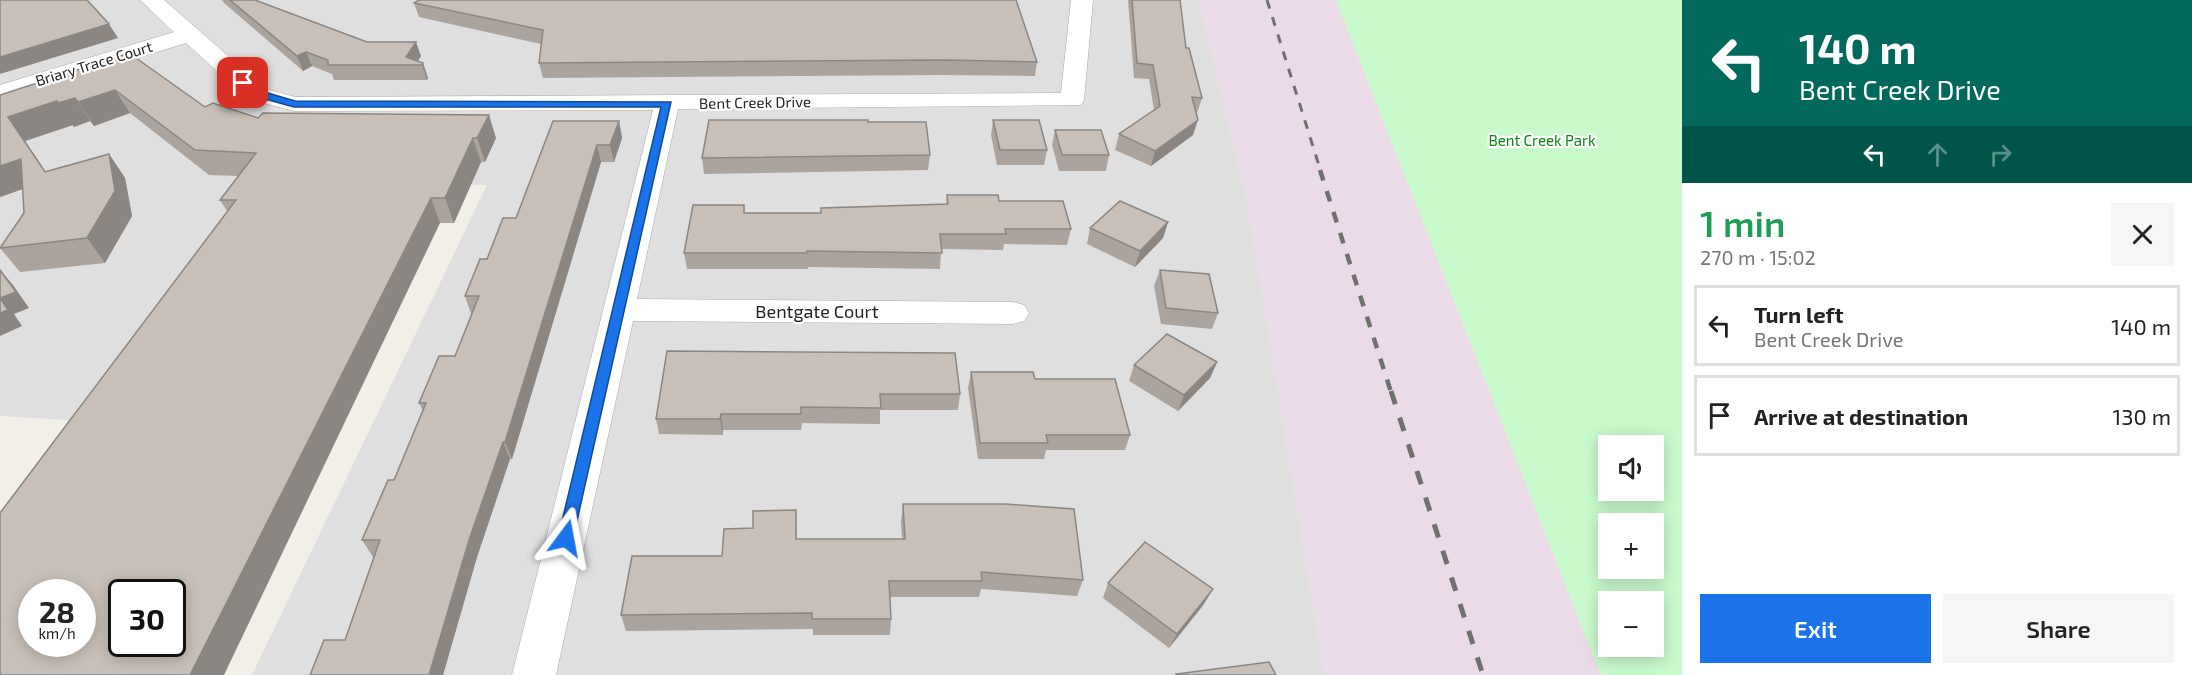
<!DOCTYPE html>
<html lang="en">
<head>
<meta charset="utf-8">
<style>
  :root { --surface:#fff; --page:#f6f6f6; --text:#222; --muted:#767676; --line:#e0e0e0; --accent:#1a73e8 }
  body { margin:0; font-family:"Exo 2",sans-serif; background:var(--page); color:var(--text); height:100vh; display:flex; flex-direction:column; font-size:22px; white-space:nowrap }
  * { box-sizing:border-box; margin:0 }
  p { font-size:20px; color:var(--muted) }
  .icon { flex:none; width:33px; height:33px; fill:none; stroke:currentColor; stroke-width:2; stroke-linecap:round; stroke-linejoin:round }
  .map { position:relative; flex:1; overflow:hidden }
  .side { display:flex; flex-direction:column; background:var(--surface); width:510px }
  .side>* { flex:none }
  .guide { background:#00695c; color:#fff; overflow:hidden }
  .controls { position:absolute; left:1598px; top:435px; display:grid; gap:12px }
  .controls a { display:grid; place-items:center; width:66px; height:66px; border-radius:0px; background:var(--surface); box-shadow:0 3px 15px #0003; font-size:30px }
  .speed { position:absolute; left:18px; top:579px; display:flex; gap:12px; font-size:30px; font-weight:700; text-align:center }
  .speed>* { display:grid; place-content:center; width:78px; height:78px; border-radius:50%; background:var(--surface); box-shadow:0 3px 15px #0003; line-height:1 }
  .speed small { font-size:15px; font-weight:400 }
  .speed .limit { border:3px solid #111; border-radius:9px; background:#fff; color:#111 }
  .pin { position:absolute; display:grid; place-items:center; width:51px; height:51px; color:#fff; margin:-26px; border-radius:12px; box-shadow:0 3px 9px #0006 }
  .me { position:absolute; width:66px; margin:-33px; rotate:13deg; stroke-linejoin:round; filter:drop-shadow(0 0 4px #0008) }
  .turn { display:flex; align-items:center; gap:21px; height:126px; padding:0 18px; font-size:27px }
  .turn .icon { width:78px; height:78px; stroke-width:2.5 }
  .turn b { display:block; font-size:42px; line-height:51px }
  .lanes { display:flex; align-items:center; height:57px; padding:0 18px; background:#0003; justify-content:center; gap:30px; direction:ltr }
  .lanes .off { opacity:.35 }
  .round { display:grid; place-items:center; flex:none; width:63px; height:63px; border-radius:0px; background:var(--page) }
  .overview { display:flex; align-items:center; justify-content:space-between; height:102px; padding:0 18px }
  h1 { font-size:36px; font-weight:600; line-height:45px; color:#1e9e55 }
  .action { display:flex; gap:12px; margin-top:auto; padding:12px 18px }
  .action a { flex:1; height:69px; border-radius:0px; background:var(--accent); color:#fff; font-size:24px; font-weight:600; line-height:69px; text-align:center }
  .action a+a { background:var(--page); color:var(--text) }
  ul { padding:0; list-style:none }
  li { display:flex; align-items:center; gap:18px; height:81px; margin:0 12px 9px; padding:0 6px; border:3px solid var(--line); border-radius:0px }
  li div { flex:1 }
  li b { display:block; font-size:22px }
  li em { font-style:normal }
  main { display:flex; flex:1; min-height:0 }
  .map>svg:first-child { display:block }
  .residential { fill:#e0dfdf }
  .industrial { fill:#ebdbe8 }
  .park { fill:#c8facc; fill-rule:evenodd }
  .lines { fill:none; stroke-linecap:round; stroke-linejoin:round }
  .minor-casing { stroke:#a9a9a9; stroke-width:1 }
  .minor { fill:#fff; fill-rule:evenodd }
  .rail-far2 { stroke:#707070; stroke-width:3; stroke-dasharray:9 9; stroke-linecap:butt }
  .rail-far1 { stroke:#707070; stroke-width:4.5; stroke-dasharray:11 11; stroke-linecap:butt }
  .rail { stroke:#707070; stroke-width:5; stroke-dasharray:14 14; stroke-linecap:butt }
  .wall { fill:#aba49e }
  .shaded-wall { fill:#8b8681 }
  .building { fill:#c7bfb8; stroke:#8b8681; stroke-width:1.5; fill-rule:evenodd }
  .route { fill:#1a73e8; stroke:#114b97; stroke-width:1.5 }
  .labels { text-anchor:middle; stroke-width:4.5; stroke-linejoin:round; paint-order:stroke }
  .far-street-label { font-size:15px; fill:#222; stroke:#fff }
  .far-park-label { font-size:15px; fill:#0c8416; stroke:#fff }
  .street-label { font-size:18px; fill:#222; stroke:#fff }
</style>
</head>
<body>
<main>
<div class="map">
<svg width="1682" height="675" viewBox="0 0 1682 675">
  <rect width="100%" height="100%" fill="#f2efe9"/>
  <!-- residential -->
  <path class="residential" d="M0,0H1199L1246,193L1325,675H252L487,185L247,184L69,420L0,416Z"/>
  <!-- industrial -->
  <path class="industrial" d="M1199,0H1336L1601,675H1325L1246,193Z"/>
  <!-- park -->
  <path class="park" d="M1336,0H1682V675H1601ZM1608,446H1653V490H1608ZM1608,524H1653V568H1608ZM1608,602H1653V646H1608Z"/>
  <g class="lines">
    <defs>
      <path id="minor" d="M140,0H164L266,89L295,97L1061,93L1071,0H1093L1084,100L1081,105L678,109L637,299L1013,302L1024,305L1029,313L1024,321L1013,324L633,321L556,675H512L653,110L294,111L248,99L186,43L0,100V85L174,32Z"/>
    </defs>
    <!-- minor casing -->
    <use href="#minor" class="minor-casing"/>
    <!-- minor -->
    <use href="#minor" class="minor"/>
    <!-- rail-far2 -->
    <path class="rail-far2" d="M1267,0L1321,172"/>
    <!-- rail-far1 -->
    <path class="rail-far1" d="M1320,170L1391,392"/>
    <!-- rail -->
    <path class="rail" d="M1391,391L1483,675"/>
  </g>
  <!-- wall -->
  <path class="wall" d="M222,0H255L367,42L421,56L418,61L423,63L428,78L427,80H334L332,74L312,66L303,71L224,3Z
    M1128,0H1180L1186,48L1202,98L1197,113H1196L1193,135L1151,166L1115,150L1119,134L1154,110L1149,79L1134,78Z
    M414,3L1037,62L1035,76L942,75L543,78L539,63L541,44L419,17Z
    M129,53L205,107L258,118L496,138L485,162H481L454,223H440L227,211L220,200L239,176L209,175L130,113L94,126L90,121L74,127L73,125L25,141L45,171L109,154L125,178L132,216L105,263L20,272L0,248L24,213L23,189L0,197V95Z
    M993,120L1047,150L1044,165H997L991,135Z
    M619,121L622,138L614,162H601L512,459H510L477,557L443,675H310L345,640L374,557H373L362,540L394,480L423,411L419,403L455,356L472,314H471L465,296L487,259L516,218Z
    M1055,130L1109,155L1106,171H1059L1052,145Z
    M930,155L928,170L704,174L702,158Z
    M947,195L999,201L1071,229L1067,245L1004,244L1003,250L941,249L940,269L808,267V269H687L684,253L744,205L745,213H821L946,204Z
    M1168,222L1163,238L1135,267L1087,244L1090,228Z
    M1160,270L1218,313L1212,329L1161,324L1154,286Z
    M667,351L960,394L958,410H880V424L802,423L801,430H723V435L659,434L656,419Z
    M1217,362L1210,378L1178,411L1129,381L1134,365Z
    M971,372L1035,379L1130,435L1125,450H1046L1044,459H978L968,388Z
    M903,504L1083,580L1077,596L981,589L979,597H890L891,619L890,635H813V629L626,631L621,615L722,556L753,528L796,510L797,539H902L901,521Z
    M1108,583L1204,604L1169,648L1103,598Z"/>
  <!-- shaded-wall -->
  <path class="shaded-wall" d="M109,24L118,38L0,74V57Z
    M416,42L421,56L415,65L406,57Z
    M306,52L312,66L303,71L297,56Z
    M423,63L428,78L427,80L422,65Z
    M115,90L130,113L94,126L78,102Z
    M75,98L90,121L74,127L58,103Z
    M57,101L73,125L25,141L62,196L8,117Z
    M489,115L496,138L485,162L477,138Z
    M1198,120L1193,135L1151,166L1155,151Z
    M619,121L622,138L614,162L610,145Z
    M473,138L481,162L454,223L445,198Z
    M597,145L601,162L512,459L505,442Z
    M109,154L125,178L132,216L105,263L87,238Z
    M21,159L39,183L0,197V166Z
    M431,198L440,223L224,675H190Z
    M1168,222L1163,238L1135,267L1140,251Z
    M0,270L13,285L29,308L14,314L22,326L0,336Z
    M1217,362L1210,378L1178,411L1184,395Z
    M721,414L723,430V435L720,419Z
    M503,442L510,459L477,557L443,675H429L469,540Z
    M1213,589L1204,604L1169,648L1177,634Z"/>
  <!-- building -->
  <path class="building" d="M0,0H87L109,24L0,57Z
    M230,0H255L367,42H416L406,57L423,63L422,65H328V60L306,52L297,56Z
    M419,0H1016L1037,62L943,60L539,63L543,30L414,3Z
    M1132,0H1180L1186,48H1189L1202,98L1192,97L1198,120L1155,151L1119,134L1160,106L1153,65L1137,63Z
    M129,53L205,107L213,103L258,118L263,113L489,115L477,138H473L445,198H431L190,675H0V513L236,200H220L256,153L195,150L115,90L78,102L75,98L58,103L57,101L8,117L45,172L109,154L115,191L87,238L0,248L24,213L21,159L0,166V95ZM32,592H82V644H32ZM122,592H172V644H122Z
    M709,120H868V122H926L930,155L702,158Z
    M993,120H1039L1047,150H1000Z
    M553,121H619L610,145H597L505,442H503L469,540L429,675H310L324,640H345L380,540H362L388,480H394L426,403H419L439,356H455L479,296H465L480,259H487L503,218H516Z
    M1055,130H1101L1109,155H1062Z
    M947,195H998L999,201H1063L1071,229H1005L1006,234H940L942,253L807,251V253H684L693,205H744V213H821V208L948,204Z
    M1120,201L1168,222L1140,251L1090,228Z
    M0,270L16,292L0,298L8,310L0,313Z
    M1160,270L1209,274L1218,313L1166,308Z
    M1167,334L1217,362L1184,395L1134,365Z
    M667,351L955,353L960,394H880L881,408L801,407V414H721L720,419H656Z
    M971,372H1033L1035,379H1115L1130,435H1046L1048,443H980Z
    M903,504H1006L1074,509L1083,580L981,572L982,581H889L891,619H812V613L621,615L632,556H722L724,529L753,528V511L796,510V539H905Z
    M1145,542L1213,589L1177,634L1108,583Z
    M1269,662L1276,675H1177L1176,674Z"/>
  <!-- route -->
  <path class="route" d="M243,80L261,91L295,101L671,102L572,543H561L558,538L661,107H294L254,96L238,83Z"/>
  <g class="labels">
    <!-- far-street labels -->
    <g class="far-street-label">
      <text transform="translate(94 64) rotate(-17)" y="5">Briary Trace Court</text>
      <text transform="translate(755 103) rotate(-1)" y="5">Bent Creek Drive</text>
    </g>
    <!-- far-park labels -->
    <g class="far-park-label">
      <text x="1542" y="146">Bent Creek Park</text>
    </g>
    <!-- street labels -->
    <g class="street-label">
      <text x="817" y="318">Bentgate Court</text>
    </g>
  </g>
</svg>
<div class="controls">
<a><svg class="icon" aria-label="sound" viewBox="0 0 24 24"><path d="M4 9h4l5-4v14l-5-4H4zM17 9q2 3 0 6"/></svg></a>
<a>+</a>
<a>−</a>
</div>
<div class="speed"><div>28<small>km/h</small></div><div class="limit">30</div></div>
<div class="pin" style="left:243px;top:83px;background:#d93025"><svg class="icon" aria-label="arrive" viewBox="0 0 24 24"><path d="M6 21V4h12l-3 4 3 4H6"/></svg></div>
<svg class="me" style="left:566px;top:538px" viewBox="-20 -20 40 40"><path d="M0-17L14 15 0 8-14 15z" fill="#1a73e8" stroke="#fff" stroke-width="4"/></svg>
</div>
<section class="side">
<div class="guide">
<div class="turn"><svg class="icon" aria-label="left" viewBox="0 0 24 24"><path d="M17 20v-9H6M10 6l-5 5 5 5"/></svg><div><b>140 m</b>Bent Creek Drive</div></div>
<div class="lanes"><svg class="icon" aria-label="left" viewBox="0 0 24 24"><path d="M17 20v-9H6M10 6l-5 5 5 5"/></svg><svg class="icon off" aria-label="ahead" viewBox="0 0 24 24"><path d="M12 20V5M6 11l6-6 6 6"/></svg><svg class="icon off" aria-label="right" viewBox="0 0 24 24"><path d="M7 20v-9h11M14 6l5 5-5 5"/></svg></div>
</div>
<div class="overview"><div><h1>1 min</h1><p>270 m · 15:02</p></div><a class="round"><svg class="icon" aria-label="close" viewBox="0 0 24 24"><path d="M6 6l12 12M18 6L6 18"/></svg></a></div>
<ul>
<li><svg class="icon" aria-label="left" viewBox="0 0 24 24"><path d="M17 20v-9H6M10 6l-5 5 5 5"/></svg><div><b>Turn left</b><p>Bent Creek Drive</p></div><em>140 m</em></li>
<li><svg class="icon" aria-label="arrive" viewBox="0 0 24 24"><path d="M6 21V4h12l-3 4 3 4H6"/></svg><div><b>Arrive at destination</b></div><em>130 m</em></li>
</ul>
<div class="action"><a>Exit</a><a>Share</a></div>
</section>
</main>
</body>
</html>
